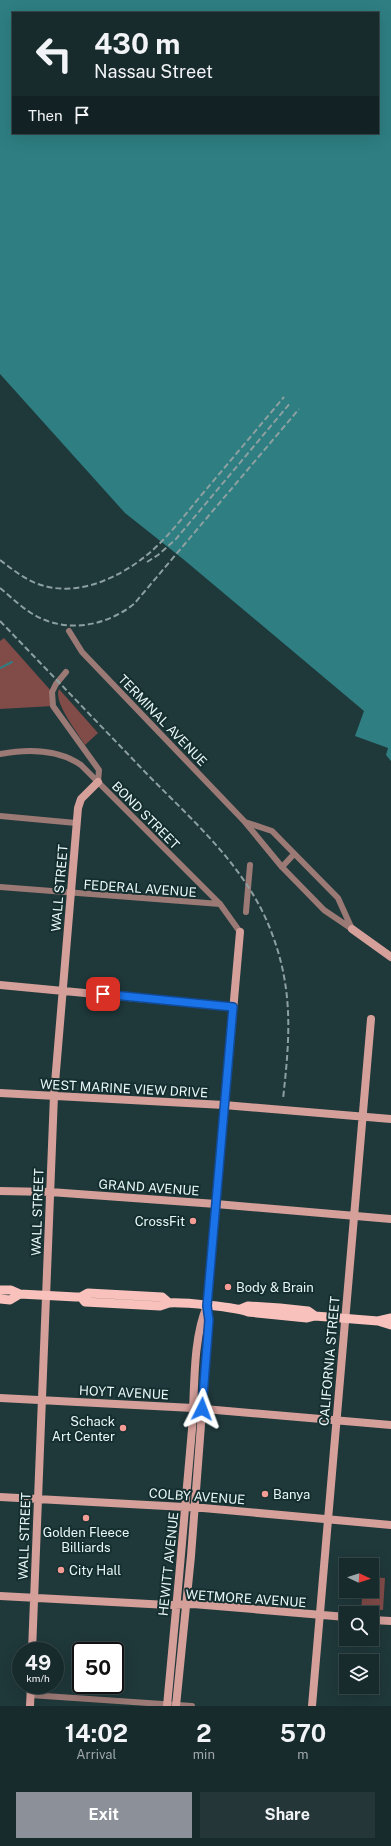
<!DOCTYPE html>
<html lang="en">
<head>
<meta charset="utf-8">
<style>
  :root { --surface:#172a2c; --page:#243638; --text:#f1f3f6; --muted:#9ea7a9; --line:#364648; --accent:#8c9099 }
  body { margin:0; font-family:"Public Sans",sans-serif; background:var(--page); color:var(--text); height:100vh; display:flex; flex-direction:column; font-size:15px; white-space:nowrap }
  * { box-sizing:border-box; margin:0 }
  p { font-size:13px; color:var(--muted) }
  .icon { flex:none; width:22px; height:22px; fill:none; stroke:currentColor; stroke-width:2; stroke-linecap:round; stroke-linejoin:round }
  .map { position:relative; height:1706px; overflow:hidden }
  .details { display:flex; flex-direction:column; background:var(--surface); flex:1 }
  .details>* { flex:none }
  .guide { position:absolute; left:12px; top:12px; width:367px; height:122px; border-radius:0px; box-shadow:0 4px 16px #0002,0 0 0 1px var(--line); background:#172a2c; color:var(--text); overflow:hidden }
  .needle { width:26px; rotate:94deg }
  .tools { position:absolute; left:339px; top:1558px; display:grid; gap:8px }
  .tools a { display:grid; place-items:center; width:40px; height:40px; border-radius:0px; background:var(--surface); box-shadow:0 4px 16px #0002,0 0 0 1px var(--line); font-size:20px }
  .speed { position:absolute; left:12px; top:1642px; display:flex; gap:8px; font-size:20px; font-weight:700; text-align:center }
  .speed>* { display:grid; place-content:center; width:52px; height:52px; border-radius:50%; background:var(--surface); box-shadow:0 4px 16px #0002,0 0 0 1px var(--line); line-height:1 }
  .speed small { font-size:10px; font-weight:400 }
  .speed .limit { border:2px solid #111; border-radius:6px; background:#fff; color:#111 }
  .pin { position:absolute; display:grid; place-items:center; width:34px; height:34px; color:#fff; margin:-17px; border-radius:8px; box-shadow:0 2px 6px #0006 }
  .me { position:absolute; width:44px; margin:-22px; rotate:3deg; stroke-linejoin:round; filter:drop-shadow(0 0 3px #0008) }
  .turn { display:flex; align-items:center; gap:14px; height:84px; padding:0 16px; font-size:18px }
  .turn .icon { width:52px; height:52px; stroke-width:2.5 }
  .turn b { display:block; font-size:28px; line-height:34px }
  .then { display:flex; align-items:center; height:38px; padding:0 16px; background:#0003; gap:8px; font-size:15px }
  .eta { display:flex; justify-content:space-evenly; align-items:center; height:68px; text-align:center }
  .eta b { font-size:24px; font-weight:700; line-height:28px }
  .button { display:flex; gap:8px; margin-top:auto; padding:8px 16px }
  .button a { flex:1; height:46px; border-radius:0px; background:var(--accent); color:#fff; font-size:16px; font-weight:700; line-height:46px; text-align:center }
  .button a+a { background:var(--page); color:var(--text) }
  .map>svg:first-child { display:block }
  .green { fill:#814b48 }
  .water { fill:#2e7e82; fill-rule:evenodd }
  .lines { fill:none; stroke-linecap:round; stroke-linejoin:round }
  .stream { stroke:#2e7e82; stroke-width:2 }
  .street { stroke:#9b7975; stroke-width:6 }
  .secondary { stroke:#d59f9a; stroke-width:8 }
  .primary { stroke:#f9c1bc; stroke-width:9 }
  .rail { stroke:#8da0a1; stroke-width:2; stroke-dasharray:6 3; stroke-linecap:butt }
  .route-casing { stroke:#114b97; stroke-width:10 }
  .route { stroke:#1a73e8; stroke-width:7 }
  .poi-dot { fill:#f59c95; stroke:#152e2f; stroke-width:1.5 }
  .labels { text-anchor:middle; stroke-width:4; stroke-linejoin:round; paint-order:stroke }
  .street-label { font-size:13px; fill:#e8f7f7; stroke:#152e2f }
  .poi-label { font-size:13px; fill:#e8f7f7; stroke:#152e2f; text-anchor:start }
</style>
</head>
<body>
<div class="map">
<svg width="391" height="1706" viewBox="0 0 391 1706">
  <rect width="100%" height="100%" fill="#1f383a"/>
  <!-- green -->
  <path class="green" d="M4,638L52,692L53,706L0,709V641Z
    M59,689L98,733L85,745C77,732 53,702 59,689Z
    M372,1577L385,1578L383,1610L361,1609L363,1591H372Z"/>
  <!-- water -->
  <path class="water" d="M0,0H391V761L386,755L388,748L355,736L364,711L183,559L125,513L0,374ZM13,13H378V133H13Z"/>
  <g class="lines">
    <!-- stream -->
    <path class="stream" d="M0,668L12,662"/>
    <!-- street -->
    <path class="street" d="M69,631L82,652L245,822L282,867L324,910L352,929
      M66,672L56,684L52,692L53,706L99,770L98,782
      M0,754C27,749 58,749 81,765L220,904L240,932
      M0,816L76,823
      M245,822L272,831L338,898L352,929
      M282,867L294,854
      M0,887L220,904
      M246,912L250,865
      M30,1695L192,1706"/>
    <!-- secondary -->
    <path class="secondary" d="M352,929L391,957
      M0,985L233,1007
      M0,1093L224,1105L391,1119
      M0,1191L50,1192L216,1204L391,1219
      M0,1398L193,1408L391,1425
      M0,1497L203,1508L391,1525
      M0,1596L168,1605L193,1604L346,1617
      M372,1620L391,1621
      M32,1651L54,1095L78,808L81,799L98,782
      M30,1706L31,1685
      M167,1706C176,1614 184,1521 192,1429C195,1392 192,1340 207,1306
      M176,1706L191,1556L209,1320L207,1306L240,932
      M312,1706L371,1019"/>
    <!-- primary -->
    <path class="primary" d="M0,1290H11L20,1294L76,1297H81L88,1293L162,1297L169,1303
      M81,1297L85,1302L160,1306C163,1305 166,1304 169,1303C182,1302 237,1307 248,1312L307,1318L315,1316L378,1321L391,1325
      M0,1299L10,1300L20,1294
      M241,1309L248,1306L280,1308L308,1311L315,1316
      M378,1321L391,1318"/>
    <!-- rail -->
    <path class="rail" d="M0,560C12,569 24,579 38,584C60,592 83,589 103,581C152,561 172,530 204,492C231,460 258,428 284,397
      M147,562L158,555L176,539L291,402
      M0,588C10,596 20,606 31,613C64,634 105,627 134,604L299,409
      M0,621C49,672 98,723 147,774C192,820 244,865 269,926C294,987 290,1036 283,1099"/>
  </g>
  <g class="lines">
    <defs>
      <path id="route" d="M103,994L233,1007L207,1306L209,1320L202,1409"/>
    </defs>
    <!-- route casing -->
    <use href="#route" class="route-casing"/>
    <!-- route -->
    <use href="#route" class="route"/>
  </g>
  <!-- markers -->
  <g class="poi-dot">
    <circle cx="193" cy="1221" r="4"/>
    <circle cx="228" cy="1287" r="4"/>
    <circle cx="123" cy="1428" r="4"/>
    <circle cx="265" cy="1494" r="4"/>
    <circle cx="86" cy="1518" r="4"/>
    <circle cx="61" cy="1570" r="4"/>
  </g>
  <g class="labels">
    <!-- street labels -->
    <g class="street-label">
      <text transform="translate(163 720) rotate(46)" y="5">TERMINAL AVENUE</text>
      <text transform="translate(146 815) rotate(45)" y="5">BOND STREET</text>
      <text transform="translate(59 888) rotate(-85)" y="5">WALL STREET</text>
      <text transform="translate(140 888) rotate(4)" y="5">FEDERAL AVENUE</text>
      <text transform="translate(124 1088) rotate(3)" y="5">WEST MARINE VIEW DRIVE</text>
      <text transform="translate(149 1187) rotate(4)" y="5">GRAND AVENUE</text>
      <text transform="translate(37 1212) rotate(-88)" y="5">WALL STREET</text>
      <text transform="translate(329 1361) rotate(-85)" y="5">CALIFORNIA STREET</text>
      <text transform="translate(124 1392) rotate(3)" y="5">HOYT AVENUE</text>
      <text transform="translate(197 1496) rotate(4)" y="5">COLBY AVENUE</text>
      <text transform="translate(24 1536) rotate(-88)" y="5">WALL STREET</text>
      <text transform="translate(168 1564) rotate(-84)" y="5">HEWITT AVENUE</text>
      <text transform="translate(246 1598) rotate(4)" y="5">WETMORE AVENUE</text>
    </g>
    <!-- poi labels -->
    <g class="poi-label">
      <text x="185" y="1226" text-anchor="end">CrossFit</text>
      <text x="236" y="1292">Body &amp; Brain</text>
      <text x="115" y="1426" text-anchor="end">Schack<tspan x="115" dy="15">Art Center</tspan></text>
      <text x="273" y="1499">Banya</text>
      <text x="86" y="1537" text-anchor="middle">Golden Fleece<tspan x="86" dy="15">Billiards</tspan></text>
      <text x="69" y="1575">City Hall</text>
    </g>
  </g>
</svg>
<div class="tools">
<a><svg class="needle" viewBox="-14 -14 28 28"><path d="M0-13l5 13h-10z" fill="#e53935"/><path d="M0 13l5-13h-10z" fill="#9ea7a9"/></svg></a>
<a><svg class="icon" aria-label="search" viewBox="0 0 24 24"><circle cx="10" cy="10" r="6"/><path d="M15 15l6 6"/></svg></a>
<a><svg class="icon" aria-label="layers" viewBox="0 0 24 24"><path d="M12 4l9 5-9 5-9-5zM3 14l9 5 9-5"/></svg></a>
</div>
<div class="speed"><div>49<small>km/h</small></div><div class="limit">50</div></div>
<div class="pin" style="left:103px;top:994px;background:#d93025"><svg class="icon" aria-label="arrive" viewBox="0 0 24 24"><path d="M6 21V4h12l-3 4 3 4H6"/></svg></div>
<svg class="me" style="left:202px;top:1409px" viewBox="-20 -20 40 40"><path d="M0-17L14 15 0 8-14 15z" fill="#1a73e8" stroke="#fff" stroke-width="4"/></svg>
<div class="guide">
<div class="turn"><svg class="icon" aria-label="left" viewBox="0 0 24 24"><path d="M17 20v-9H6M10 6l-5 5 5 5"/></svg><div><b>430 m</b>Nassau Street</div></div>
<div class="then">Then<svg class="icon" aria-label="arrive" viewBox="0 0 24 24"><path d="M6 21V4h12l-3 4 3 4H6"/></svg></div>
</div>
</div>
<section class="details">
<div class="eta">
<div><b>14:02</b><p>Arrival</p></div>
<div><b>2</b><p>min</p></div>
<div><b>570</b><p>m</p></div>
</div>
<div class="button"><a>Exit</a><a>Share</a></div>
</section>
</body>
</html>
